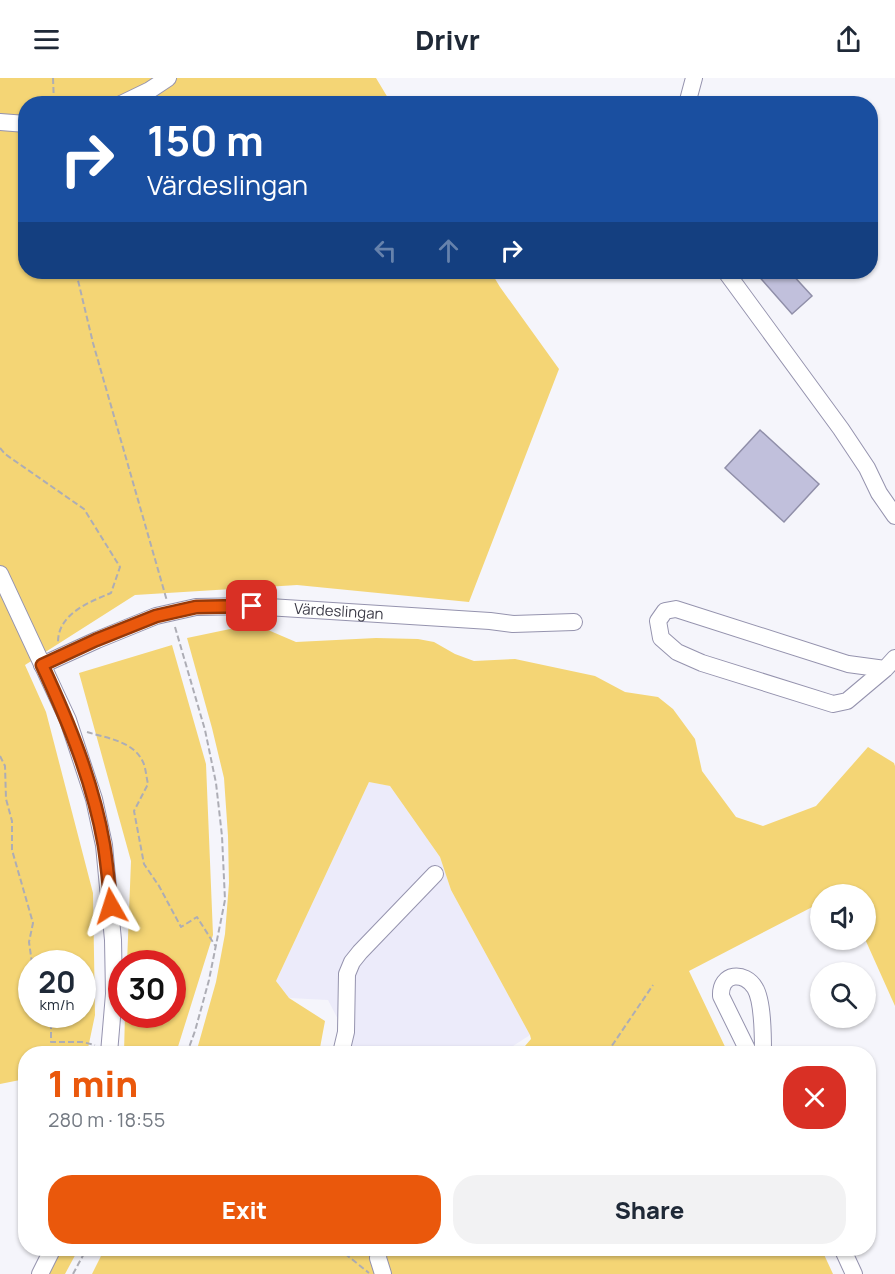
<!DOCTYPE html>
<html lang="en">
<head>
<meta charset="utf-8">
<style>
  :root { --surface:#fff; --page:#f2f2f3; --text:#1f2937; --muted:#747a83; --accent:#ea580c }
  body { margin:0; font-family:Manrope,sans-serif; background:var(--page); color:var(--text); height:100vh; display:flex; flex-direction:column; font-size:22px; white-space:nowrap }
  * { box-sizing:border-box; margin:0 }
  p { font-size:20px; color:var(--muted) }
  .icon { flex:none; width:33px; height:33px; fill:none; stroke:currentColor; stroke-width:2; stroke-linecap:round; stroke-linejoin:round }
  .map { position:relative; flex:1; overflow:hidden }
  .drawer { position:absolute; left:18px; top:968px; width:858px; height:210px; display:flex; flex-direction:column; background:var(--surface); border-radius:24px; box-shadow:0 2px 4px #0004 }
  .drawer>* { flex:none }
  .banner { position:absolute; left:18px; top:18px; width:860px; height:183px; border-radius:24px; box-shadow:0 2px 4px #0004; background:#1a4fa0; color:#fff; overflow:hidden }
  .buttons { position:absolute; left:810px; top:806px; display:grid; gap:12px }
  .buttons a { display:grid; place-items:center; width:66px; height:66px; border-radius:50%; background:var(--surface); box-shadow:0 2px 4px #0004; font-size:30px }
  .speed { position:absolute; left:18px; top:872px; display:flex; gap:12px; font-size:30px; font-weight:700; text-align:center }
  .speed>* { display:grid; place-content:center; width:78px; height:78px; border-radius:50%; background:var(--surface); box-shadow:0 2px 4px #0004; line-height:1 }
  .speed small { font-size:15px; font-weight:400 }
  .speed .limit { border:9px solid #d22; background:#fff; color:#111 }
  .pin { position:absolute; display:grid; place-items:center; width:51px; height:51px; color:#fff; margin:-26px; border-radius:12px; box-shadow:0 3px 9px #0006 }
  .me { position:absolute; width:66px; margin:-33px; rotate:354deg; stroke-linejoin:round; filter:drop-shadow(0 0 4px #0008) }
  .turn { display:flex; align-items:center; gap:21px; height:126px; padding:0 30px; font-size:27px }
  .turn .icon { width:78px; height:78px; stroke-width:2.5 }
  .turn b { display:block; font-size:42px; line-height:51px }
  .lanes { display:flex; align-items:center; height:57px; padding:0 30px; background:#0003; justify-content:center; gap:30px; direction:ltr }
  .lanes .off { opacity:.35 }
  .round { display:grid; place-items:center; flex:none; width:63px; height:63px; border-radius:24px; background:var(--page) }
  .summary { display:flex; align-items:center; justify-content:space-between; height:102px; padding:0 30px }
  h1 { font-size:36px; font-weight:800; line-height:45px; color:var(--accent) }
  .button { display:flex; gap:12px; margin-top:auto; padding:12px 30px }
  .button a { flex:1; height:69px; border-radius:24px; background:var(--accent); color:#fff; font-size:24px; font-weight:800; line-height:69px; text-align:center }
  .button a+a { background:var(--page); color:var(--text) }
  header { display:flex; justify-content:space-between; align-items:center; height:78px; padding:0 30px; background:var(--surface); font-size:27px; font-weight:800 }
  .map>svg:first-child { display:block }
  .built { fill:#ecebfa }
  .green { fill:#f4d575; fill-rule:evenodd }
  .building { fill:#c1c0dc; stroke:#908fa9; stroke-width:1.5 }
  .lines { fill:none; stroke-linecap:round; stroke-linejoin:round }
  .minor-casing { stroke:#9593ae; stroke-width:18 }
  .path { stroke:#adadb5; stroke-width:2; stroke-dasharray:6 3; stroke-linecap:butt }
  .minor { stroke:#fff; stroke-width:16 }
  .route-casing { stroke:#983908; stroke-width:15 }
  .route { stroke:#ea580c; stroke-width:10 }
  .labels { text-anchor:middle; stroke-width:6; stroke-linejoin:round; paint-order:stroke }
  .street-label { font-size:15px; fill:#3a3945; stroke:#fff }
</style>
</head>
<body>
<header><svg class="icon" aria-label="menu" viewBox="0 0 24 24"><path d="M4 6h16M4 12h16M4 18h16"/></svg>Drivr<svg class="icon" aria-label="share" viewBox="0 0 24 24"><path d="M12 15V3M7 8l5-5 5 5M5 13v7h14v-7"/></svg></header>
<div class="map">
<svg width="895" height="1196" viewBox="0 0 895 1196">
  <rect width="100%" height="100%" fill="#f5f5fb"/>
  <!-- built -->
  <path class="built" d="M369,704L390,708L440,779L451,812L530,957L502,975H348L345,955L328,922L289,920L276,903Z"/>
  <!-- green -->
  <path class="green" d="M0,0H376L391,25L26,26V194H491L500,209L559,291L469,524L297,507L135,517L25,587L46,634L93,815L95,937L87,975H26L25,1001L0,1006ZM32,885H82V936H32Z
    M254,546L296,564L376,560L418,561L434,564L455,576L474,583L515,581L595,598L625,614L658,619L673,631L695,661L702,693L736,739L763,748L816,728L868,669L894,685L895,688V928L865,861L866,816H845L844,813L839,816H820V825L689,893L728,975H519L531,961L530,957L451,812L440,779L390,708L369,704L276,903L289,920L325,943L319,975H196L216,904L225,856L229,805L228,758L224,700L212,650L187,560Z
    M172,567L206,686L213,857L176,975H124L125,936H172V885H127L131,783L79,595Z
    M57,1170H79L65,1196H45Z
    M105,1170H821L833,1196H92Z"/>
  <!-- building -->
  <path class="building" d="M755,194H790L812,218L792,236Z
    M760,352L819,406L784,444L725,390Z"/>
  <g class="lines">
    <defs>
      <g id="minor">
        <path d="M121,26L150,12L168,0"/>
        <path d="M687,26L694,0"/>
        <path d="M0,44L26,46"/>
        <path d="M726,194L841,351L867,390L879,415L895,438"/>
        <path d="M0,496L68,642L94,721L104,767L113,862L114,916L109,975"/>
        <path id="s1" d="M42,587L97,562L156,538L196,529L252,528L490,543L513,546L574,544"/>
        <path d="M885,591L848,586L676,531L665,533L658,543L661,560L677,574L702,585L833,626L847,623L885,591L895,580"/>
        <path d="M341,975L346,954L347,896L352,884L360,874L435,796"/>
        <path d="M749,975L721,918C720,894 745,893 755,910C763,923 763,959 763,975"/>
        <path d="M379,1170L378,1180L383,1196"/>
        <path d="M842,1170L854,1196"/>
        <path d="M40,1196L53,1170"/>
      </g>
    </defs>
    <!-- minor casing -->
    <use href="#minor" class="minor-casing"/>
    <!-- path -->
    <path class="path" d="M53,0L54,26
      M76,194L93,265L167,523
      M0,370L5,376L84,431L120,489L111,515C89,524 58,536 58,564
      M175,549L205,652L216,705L222,758L225,822L209,902L195,953L187,975
      M87,654C106,660 132,663 142,682C146,689 146,698 148,706L134,733L144,786L159,808L181,849L197,839L216,869
      M0,678L5,688L6,721L12,743V772L33,845L29,864L32,885
      M51,936V964H82L95,967
      M607,975L653,907
      M338,1170L369,1195
      M73,1196L87,1170"/>
    <!-- minor -->
    <use href="#minor" class="minor"/>
  </g>
  <g class="lines">
    <defs>
      <path id="route" d="M111,828C109,808 107,787 104,767C93,704 69,645 42,587L96,562L156,538L196,529L252,528"/>
    </defs>
    <!-- route casing -->
    <use href="#route" class="route-casing"/>
    <!-- route -->
    <use href="#route" class="route"/>
  </g>
  <g class="labels">
    <!-- street labels -->
    <g class="street-label">
      <text dy="5" stroke="none"><textPath href="#s1" startOffset="308">Värdeslingan</textPath></text>
    </g>
  </g>
</svg>
<div class="buttons">
<a><svg class="icon" aria-label="sound" viewBox="0 0 24 24"><path d="M4 9h4l5-4v14l-5-4H4zM17 9q2 3 0 6"/></svg></a>
<a><svg class="icon" aria-label="search" viewBox="0 0 24 24"><circle cx="10" cy="10" r="6"/><path d="M15 15l6 6"/></svg></a>
</div>
<div class="speed"><div>20<small>km/h</small></div><div class="limit">30</div></div>
<div class="pin" style="left:252px;top:528px;background:#d93025"><svg class="icon" aria-label="arrive" viewBox="0 0 24 24"><path d="M6 21V4h12l-3 4 3 4H6"/></svg></div>
<svg class="me" style="left:111px;top:828px" viewBox="-20 -20 40 40"><path d="M0-17L14 15 0 8-14 15z" fill="#ea580c" stroke="#fff" stroke-width="4"/></svg>
<div class="banner">
<div class="turn"><svg class="icon" aria-label="right" viewBox="0 0 24 24"><path d="M7 20v-9h11M14 6l5 5-5 5"/></svg><div><b>150 m</b>Värdeslingan</div></div>
<div class="lanes"><svg class="icon off" aria-label="left" viewBox="0 0 24 24"><path d="M17 20v-9H6M10 6l-5 5 5 5"/></svg><svg class="icon off" aria-label="ahead" viewBox="0 0 24 24"><path d="M12 20V5M6 11l6-6 6 6"/></svg><svg class="icon" aria-label="right" viewBox="0 0 24 24"><path d="M7 20v-9h11M14 6l5 5-5 5"/></svg></div>
</div>
<section class="drawer">
<div class="summary"><div><h1>1 min</h1><p>280 m · 18:55</p></div><a class="round" style="background:#d93025;color:#fff"><svg class="icon" aria-label="close" viewBox="0 0 24 24"><path d="M6 6l12 12M18 6L6 18"/></svg></a></div>
<div class="button"><a>Exit</a><a>Share</a></div>
</section>
</div>
</body>
</html>
